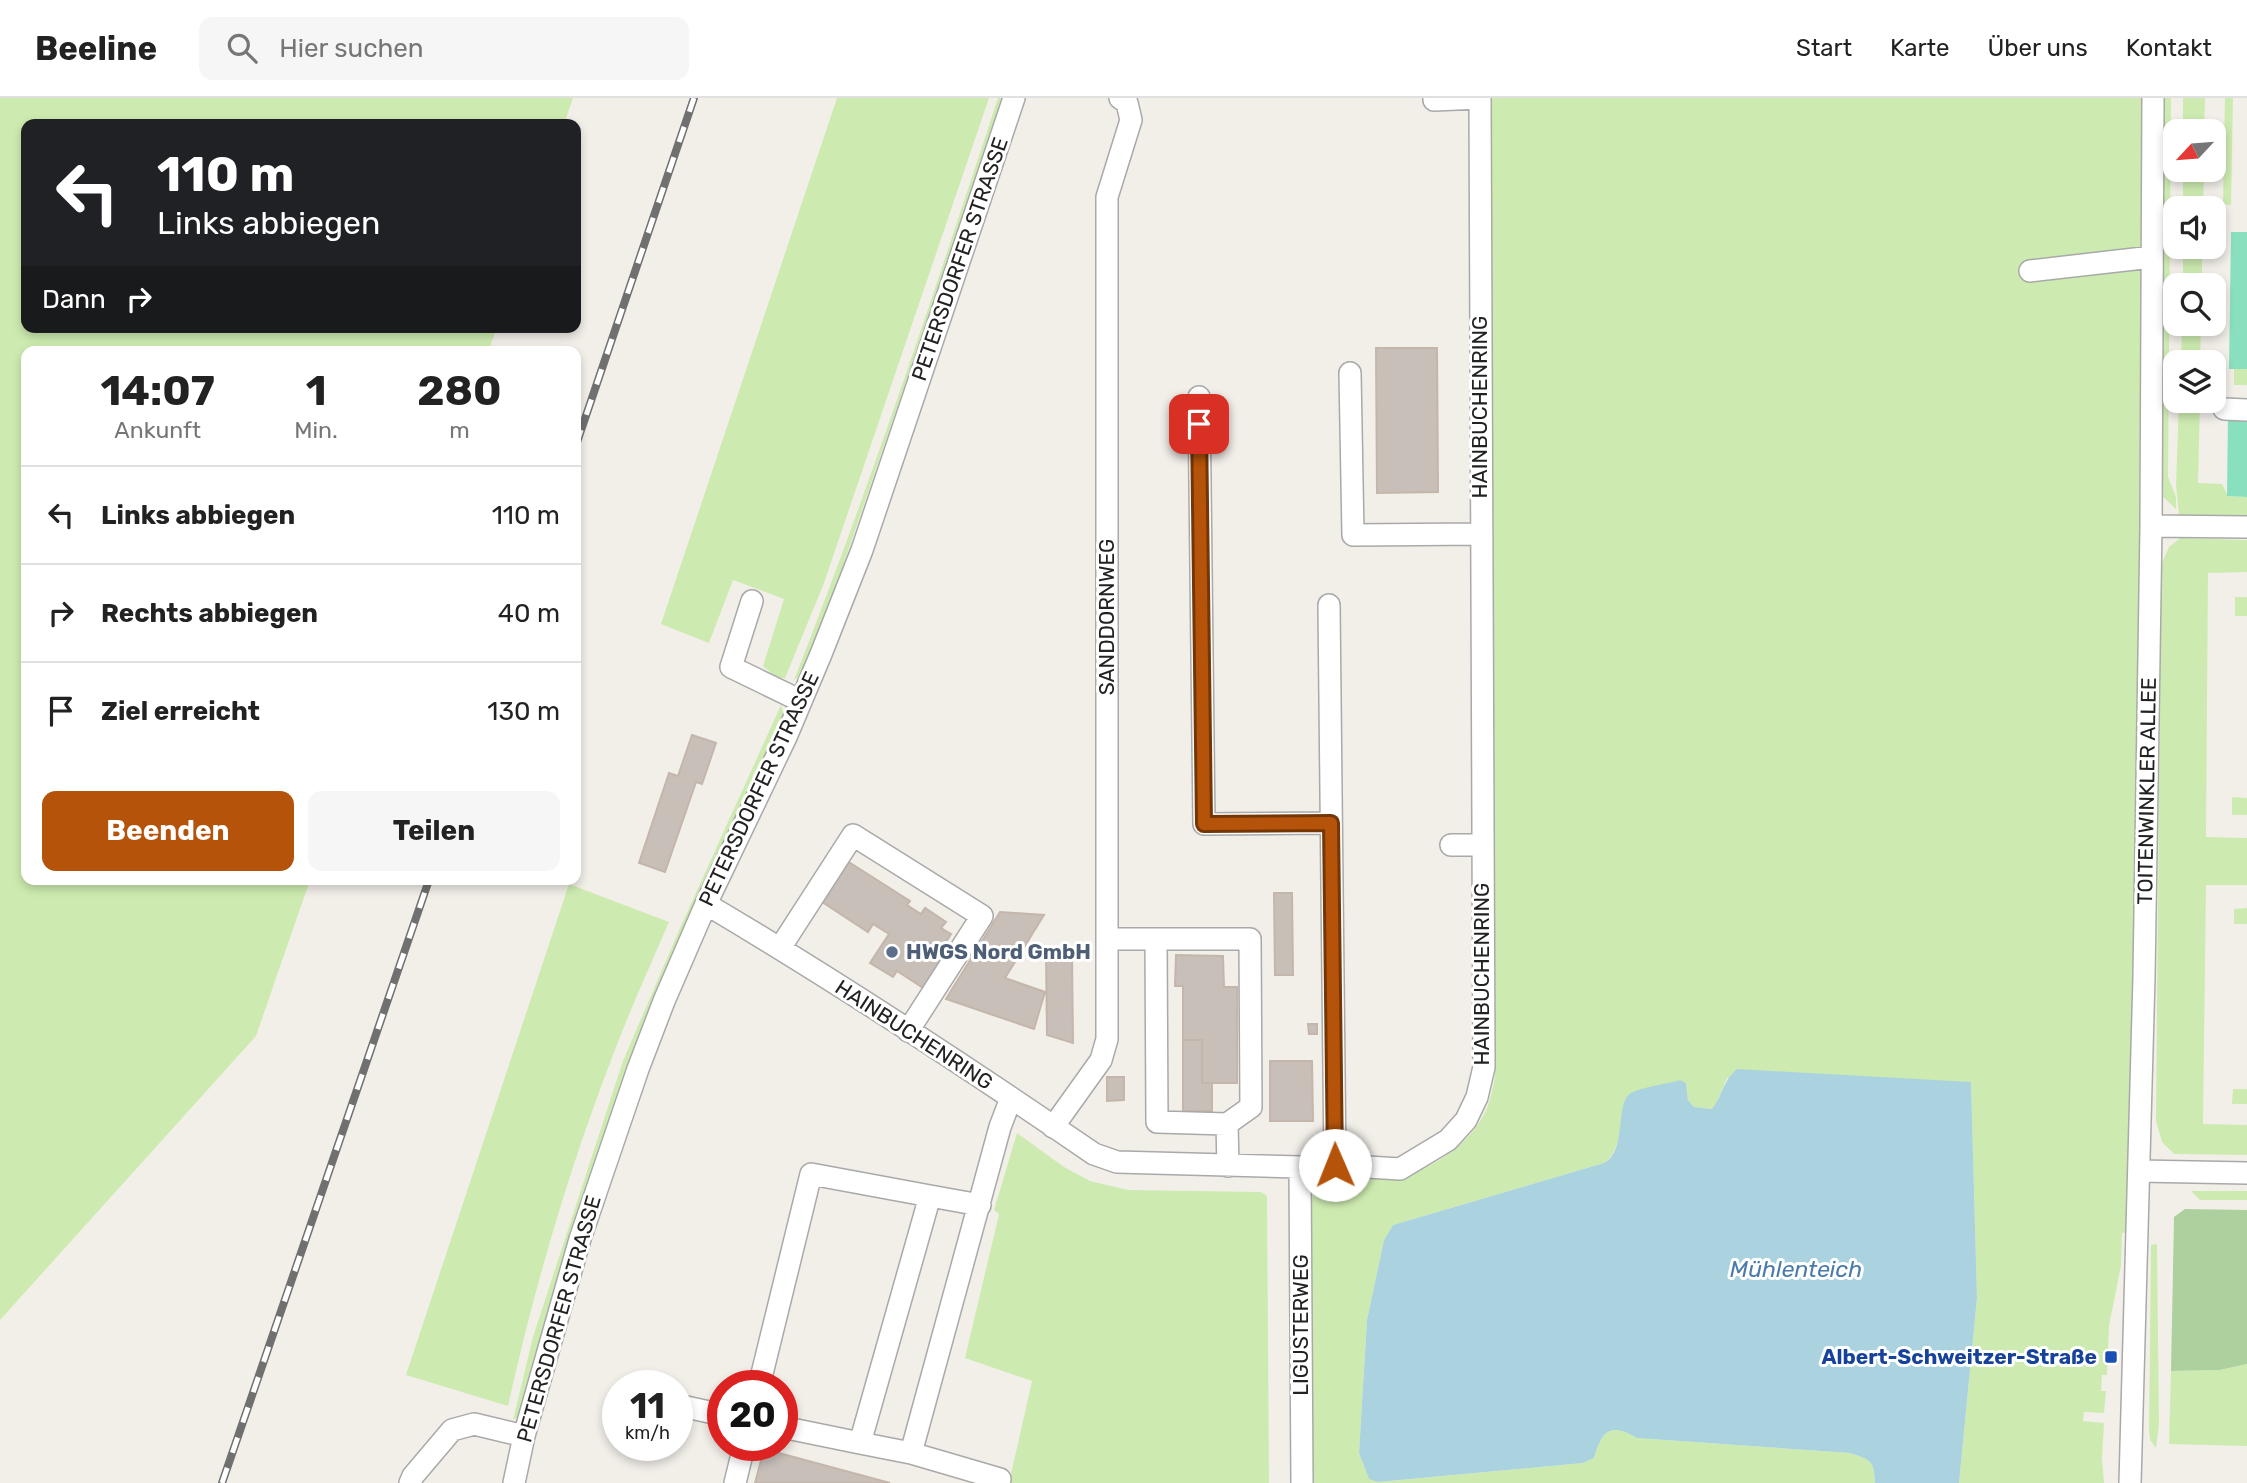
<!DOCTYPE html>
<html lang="de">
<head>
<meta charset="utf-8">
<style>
  :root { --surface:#fff; --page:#f6f6f6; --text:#222; --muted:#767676; --line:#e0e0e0; --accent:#b45309 }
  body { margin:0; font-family:Rubik,sans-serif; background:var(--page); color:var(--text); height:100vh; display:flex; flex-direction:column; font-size:26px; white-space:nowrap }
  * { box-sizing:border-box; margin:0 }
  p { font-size:23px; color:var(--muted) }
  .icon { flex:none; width:38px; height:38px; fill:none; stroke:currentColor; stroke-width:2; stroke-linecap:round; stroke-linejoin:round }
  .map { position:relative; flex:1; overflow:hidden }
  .sheet { position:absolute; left:21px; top:248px; width:560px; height:539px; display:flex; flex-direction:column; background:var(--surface); border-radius:14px; box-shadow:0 4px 10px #0003 }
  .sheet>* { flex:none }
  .hud { position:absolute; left:21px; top:21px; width:560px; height:214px; border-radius:14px; box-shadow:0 4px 10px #0003; background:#202124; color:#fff; overflow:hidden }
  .needle { width:46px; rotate:244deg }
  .buttons { position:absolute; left:2163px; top:21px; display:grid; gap:14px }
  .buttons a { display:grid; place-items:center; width:63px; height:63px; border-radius:14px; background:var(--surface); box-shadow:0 4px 10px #0003; font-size:35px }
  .speed { position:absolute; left:602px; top:1272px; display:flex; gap:14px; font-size:35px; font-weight:700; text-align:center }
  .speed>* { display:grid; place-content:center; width:91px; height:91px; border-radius:50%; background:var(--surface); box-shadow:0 4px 10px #0003; line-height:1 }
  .speed small { font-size:18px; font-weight:400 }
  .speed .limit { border:10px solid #d22; background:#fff; color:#111 }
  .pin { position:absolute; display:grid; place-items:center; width:60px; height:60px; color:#fff; margin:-30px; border-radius:14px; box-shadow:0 4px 10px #0006 }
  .me { position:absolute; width:77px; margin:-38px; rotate:359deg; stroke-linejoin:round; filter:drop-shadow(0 0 5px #0008) }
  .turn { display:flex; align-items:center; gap:24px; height:147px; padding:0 21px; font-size:32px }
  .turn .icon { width:91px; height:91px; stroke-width:2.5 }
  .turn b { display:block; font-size:49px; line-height:60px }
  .then { display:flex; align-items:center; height:66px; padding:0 21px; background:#0003; gap:14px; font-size:26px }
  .eta { display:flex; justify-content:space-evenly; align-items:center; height:119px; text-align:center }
  .eta b { font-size:42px; font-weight:700; line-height:49px }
  .action { display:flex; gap:14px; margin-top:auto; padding:14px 21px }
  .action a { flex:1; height:80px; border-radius:14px; background:var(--accent); color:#fff; font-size:28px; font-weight:700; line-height:80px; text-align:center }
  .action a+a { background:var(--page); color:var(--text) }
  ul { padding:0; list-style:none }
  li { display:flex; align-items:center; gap:21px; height:98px; padding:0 21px; border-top:2px solid var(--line) }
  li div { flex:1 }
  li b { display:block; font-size:26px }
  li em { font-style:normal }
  header { display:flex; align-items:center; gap:42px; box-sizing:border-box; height:98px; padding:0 35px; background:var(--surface); border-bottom:2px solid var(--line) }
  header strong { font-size:33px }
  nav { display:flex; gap:38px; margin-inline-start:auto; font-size:24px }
  .search { width:490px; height:63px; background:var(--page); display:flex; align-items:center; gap:18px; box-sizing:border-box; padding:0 24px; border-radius:14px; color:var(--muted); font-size:26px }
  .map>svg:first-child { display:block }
  .grass { fill:#cdebb0 }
  .forest { fill:#add19e }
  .pitch { fill:#88e0be }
  .water { fill:#aad3df }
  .building { fill:#c7bfb8; stroke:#c4b6ab; stroke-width:2 }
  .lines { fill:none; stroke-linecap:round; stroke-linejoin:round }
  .minor-casing { stroke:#a9a9a9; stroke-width:24 }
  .minor { stroke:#fff; stroke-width:21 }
  .rail-casing { stroke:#707070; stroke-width:8 }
  .rail { stroke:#fff; stroke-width:5; stroke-dasharray:16; stroke-linecap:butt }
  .route-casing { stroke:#753606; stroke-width:18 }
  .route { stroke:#b45309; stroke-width:12 }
  .service-dot { fill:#5c6f8a; stroke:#fff; stroke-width:2.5 }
  .transit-dot { fill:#1a4fb4; stroke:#fff; stroke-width:2.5 }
  .labels { text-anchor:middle; stroke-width:6; stroke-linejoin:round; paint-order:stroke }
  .street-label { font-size:21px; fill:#222; stroke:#fff }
  .service-label { font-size:21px; font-weight:bold; fill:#4e5e75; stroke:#fff; text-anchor:start }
  .transit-label { font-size:21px; font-weight:bold; fill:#164399; stroke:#fff; text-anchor:end }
  .water-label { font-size:23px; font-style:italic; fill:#4a7aab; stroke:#fff }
</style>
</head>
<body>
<header>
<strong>Beeline</strong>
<div class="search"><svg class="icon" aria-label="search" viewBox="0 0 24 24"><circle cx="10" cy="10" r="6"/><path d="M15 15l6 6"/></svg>Hier suchen</div>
<nav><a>Start</a><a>Karte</a><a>Über uns</a><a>Kontakt</a></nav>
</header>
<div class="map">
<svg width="2247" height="1385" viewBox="0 0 2247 1385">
  <rect width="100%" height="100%" fill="#f2efe9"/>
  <!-- grass -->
  <path class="grass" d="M0,0H573L564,26H26V229H497L488,254H26V782H310L256,938L0,1222Z
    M837,0H989L824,485L785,580H777L763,568L784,501L733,482L709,545L661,526Z
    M998,0H1003L835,491L803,577L794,582C869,391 934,195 998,0Z
    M1490,0H2142L2136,879L2131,1134L2122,1135L2121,1168L2109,1228L2107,1277H2102L2101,1293H2106L2104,1315L2084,1314L2083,1323L2104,1325L2102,1360L2104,1385H1959L1977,1200L1971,984L1727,980L1716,1006L1712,1011L1694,1009L1688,1002L1686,985L1625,1001C1622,1019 1621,1055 1604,1065L1393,1127L1384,1142L1367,1222L1359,1355L1369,1381L1379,1384L1583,1365L1594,1360C1602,1333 1610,1324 1637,1340L1850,1355C1871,1362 1874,1362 1875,1385H1313L1310,1108C1313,1095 1318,1089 1328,1081C1352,1080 1376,1081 1399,1077C1435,1072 1473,1043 1487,1010C1491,1000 1493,989 1495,978Z
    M2162,0H2171L2168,379L2176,399V411L2162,398L2161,387Z
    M2183,0H2205L2204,33H2183Z
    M2225,0H2233L2231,107L2223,106Z
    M2183,72H2204L2203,110H2183Z
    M2183,149H2202V187H2183Z
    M2182,226H2201L2200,264H2181Z
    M2234,271H2247V287H2234Z
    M2179,303H2200L2198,385L2222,386L2228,398L2247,399V429L2180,427L2176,387Z
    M2180,440L2247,442V474L2208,475L2206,739L2247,740V787H2206L2203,1026L2247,1027V1057L2174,1056L2162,1044L2156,1023L2161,467L2169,449Z
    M2235,499H2247V518H2235Z
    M781,607L784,616L714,770L541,1241L518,1319L513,1322L533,1239L623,963L680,830Z
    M2232,699L2247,700V717H2232Z
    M569,786L669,824C650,868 630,912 613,957C569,1071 534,1190 508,1308L406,1277Z
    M2247,810V826H2234V811Z
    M2233,991H2247V1006H2232Z
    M1017,1035L1064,1069L1090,1083L1128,1092L1261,1094L1267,1098L1269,1385H1009L1032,1283L965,1260L999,1116L994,1112Z
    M2191,1093H2247V1102H2200Z
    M2157,1146L2159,1326L2156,1350L2150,1342L2149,1331L2151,1147Z
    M2247,1266V1348L2169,1346L2171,1273L2220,1272Z"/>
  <!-- forest -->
  <path class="forest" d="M2185,1111L2247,1112V1266L2220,1272L2171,1273L2174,1119Z"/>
  <!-- pitch -->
  <path class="pitch" d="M2231,134H2247V271H2229Z
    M2228,316H2247V399L2227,398Z"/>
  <!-- water -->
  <path class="water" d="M1737,971L1971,984L1977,1200L1959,1385H1875C1874,1362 1871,1362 1850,1355L1637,1340C1610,1324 1602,1333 1594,1360L1583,1365L1378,1384L1369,1381L1359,1355L1367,1222L1384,1142L1393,1127L1604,1065C1628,1052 1614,1005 1631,995C1642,989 1667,986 1680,982L1686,985L1688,1002L1694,1009L1712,1011C1723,997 1722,984 1737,971Z"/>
  <!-- building -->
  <path class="building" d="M1376,250H1437L1438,394L1377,395Z
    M692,637L716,645L702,686L696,684L665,774L639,765L669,675L678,678Z
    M844,761L910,803L907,807L921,816L925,810L946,824L941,830L951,836L937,858L943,862L925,891L897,873L893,879L870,865L889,836L873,826L868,834L819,802Z
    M1274,795H1292L1293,877H1275Z
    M1000,814L1044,817L1005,880L1045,894L1034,931L946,901Z
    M1046,857H1072L1073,945L1047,937Z
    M1176,857L1223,858L1224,889H1237V985H1202V942H1183V888H1175Z
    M1308,926H1317V936H1309Z
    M1183,942H1202V985H1212V1013H1183Z
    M1270,963H1312L1313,1023H1270Z
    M1107,979H1124V1002L1107,1003Z
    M764,1351L890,1385H755Z"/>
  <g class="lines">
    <defs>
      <path id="minor" d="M1434,0V2L1480,0
        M2030,173L2152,159
        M1350,275L1353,437L1481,436
        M1199,299L1204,726L1331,725
        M2224,311L2247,312
        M2151,428L2247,429
        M752,503L731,569L801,603
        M1329,507L1335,1067
        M1451,747H1483
        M706,806C838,884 967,969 1094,1056L1117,1064L1300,1069L1335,1067L1400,1071L1448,1042L1466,1022L1477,999L1484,969L1480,0
        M1107,841H1250L1251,1009L1227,1026L1228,1068
        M1156,841L1157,1024L1227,1026
        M780,850L853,737L982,818L908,933
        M1053,1029L1101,962L1107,941V99L1131,22L1127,5L1120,0
        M1300,1069L1302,1385
        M2139,1073L2247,1075
        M759,1288L811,1076L930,1098
        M677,1307L723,1317
        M782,1329L860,1345
        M911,1355L860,1345L930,1098L980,1107
        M410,1385L413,1378L452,1332L474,1326L524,1338
        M514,1385L524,1338L580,1141L638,971L664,903L706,806L786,639L821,556L862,452L1014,0
        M735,1385L744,1348
        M999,1385L1000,1381L911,1355L1000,1029L1011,1000
        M2130,1385L2144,879L2151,428L2153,0"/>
    </defs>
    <!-- minor casing -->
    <use href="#minor" class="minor-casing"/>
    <!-- minor -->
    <use href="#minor" class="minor"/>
    <defs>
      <path id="rail" d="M576,347L694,0
        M222,1385L429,782"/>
    </defs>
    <!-- rail casing -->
    <use href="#rail" class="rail-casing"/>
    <!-- rail -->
    <use href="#rail" class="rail"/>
  </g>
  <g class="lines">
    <defs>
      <path id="route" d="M1199,326L1204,726L1331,725L1335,1067"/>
    </defs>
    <!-- route casing -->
    <use href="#route" class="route-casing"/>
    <!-- route -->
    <use href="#route" class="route"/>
  </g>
  <!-- markers -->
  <circle class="service-dot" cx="892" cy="854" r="7"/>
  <rect class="transit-dot" x="2104" y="1252" width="14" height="14" rx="3.5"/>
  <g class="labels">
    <!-- street labels -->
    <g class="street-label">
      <text transform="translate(960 161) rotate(-71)" y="7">PETERSDORFER STRASSE</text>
      <text transform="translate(1480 309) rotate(-90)" y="7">HAINBUCHENRING</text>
      <text transform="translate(1107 519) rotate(-90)" y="7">SANDDORNWEG</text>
      <text transform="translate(759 691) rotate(-65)" y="7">PETERSDORFER STRASSE</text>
      <text transform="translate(2147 693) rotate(-89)" y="7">TOITENWINKLER ALLEE</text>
      <text transform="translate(1482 876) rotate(-90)" y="7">HAINBUCHENRING</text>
      <text transform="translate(914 937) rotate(33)" y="7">HAINBUCHENRING</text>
      <text transform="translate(559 1221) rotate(-74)" y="7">PETERSDORFER STRASSE</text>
      <text transform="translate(1301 1227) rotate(-90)" y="7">LIGUSTERWEG</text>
    </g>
    <!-- service labels -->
    <g class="service-label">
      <text x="906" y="861">HWGS Nord GmbH</text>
    </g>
    <!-- transit labels -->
    <g class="transit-label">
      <text x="2097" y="1266">Albert-Schweitzer-Straße</text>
    </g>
    <!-- water labels -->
    <g class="water-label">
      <text x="1796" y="1179">Mühlenteich</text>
    </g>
  </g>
</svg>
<div class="buttons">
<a><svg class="needle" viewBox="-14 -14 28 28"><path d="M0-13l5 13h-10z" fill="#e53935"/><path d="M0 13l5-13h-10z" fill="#767676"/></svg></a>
<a><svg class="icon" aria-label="sound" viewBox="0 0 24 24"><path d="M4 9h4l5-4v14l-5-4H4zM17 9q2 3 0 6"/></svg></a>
<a><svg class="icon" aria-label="search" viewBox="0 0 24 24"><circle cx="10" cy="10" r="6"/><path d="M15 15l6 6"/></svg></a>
<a><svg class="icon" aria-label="layers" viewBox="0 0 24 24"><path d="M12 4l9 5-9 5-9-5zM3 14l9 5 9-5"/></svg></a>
</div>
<div class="speed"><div>11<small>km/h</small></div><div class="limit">20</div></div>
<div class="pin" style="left:1199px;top:326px;background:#d93025"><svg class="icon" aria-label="arrive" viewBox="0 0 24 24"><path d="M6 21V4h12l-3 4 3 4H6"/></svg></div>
<svg class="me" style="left:1335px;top:1067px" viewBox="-20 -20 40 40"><circle r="19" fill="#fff"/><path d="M0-13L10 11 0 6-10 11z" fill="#b45309"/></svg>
<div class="hud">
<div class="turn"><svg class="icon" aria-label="left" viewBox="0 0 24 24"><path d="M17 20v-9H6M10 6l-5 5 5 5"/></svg><div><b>110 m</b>Links abbiegen</div></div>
<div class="then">Dann<svg class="icon" aria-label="right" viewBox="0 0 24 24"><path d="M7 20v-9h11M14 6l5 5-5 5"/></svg></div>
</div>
<section class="sheet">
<div class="eta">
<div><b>14:07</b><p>Ankunft</p></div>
<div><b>1</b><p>Min.</p></div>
<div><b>280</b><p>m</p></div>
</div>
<ul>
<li><svg class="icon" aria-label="left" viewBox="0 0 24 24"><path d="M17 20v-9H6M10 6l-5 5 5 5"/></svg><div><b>Links abbiegen</b></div><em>110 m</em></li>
<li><svg class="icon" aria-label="right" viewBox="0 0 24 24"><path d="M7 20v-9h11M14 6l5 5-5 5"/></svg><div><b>Rechts abbiegen</b></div><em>40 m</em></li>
<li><svg class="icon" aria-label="arrive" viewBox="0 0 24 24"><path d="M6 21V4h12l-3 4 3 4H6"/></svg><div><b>Ziel erreicht</b></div><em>130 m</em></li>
</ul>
<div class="action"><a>Beenden</a><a>Teilen</a></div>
</section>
</div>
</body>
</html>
